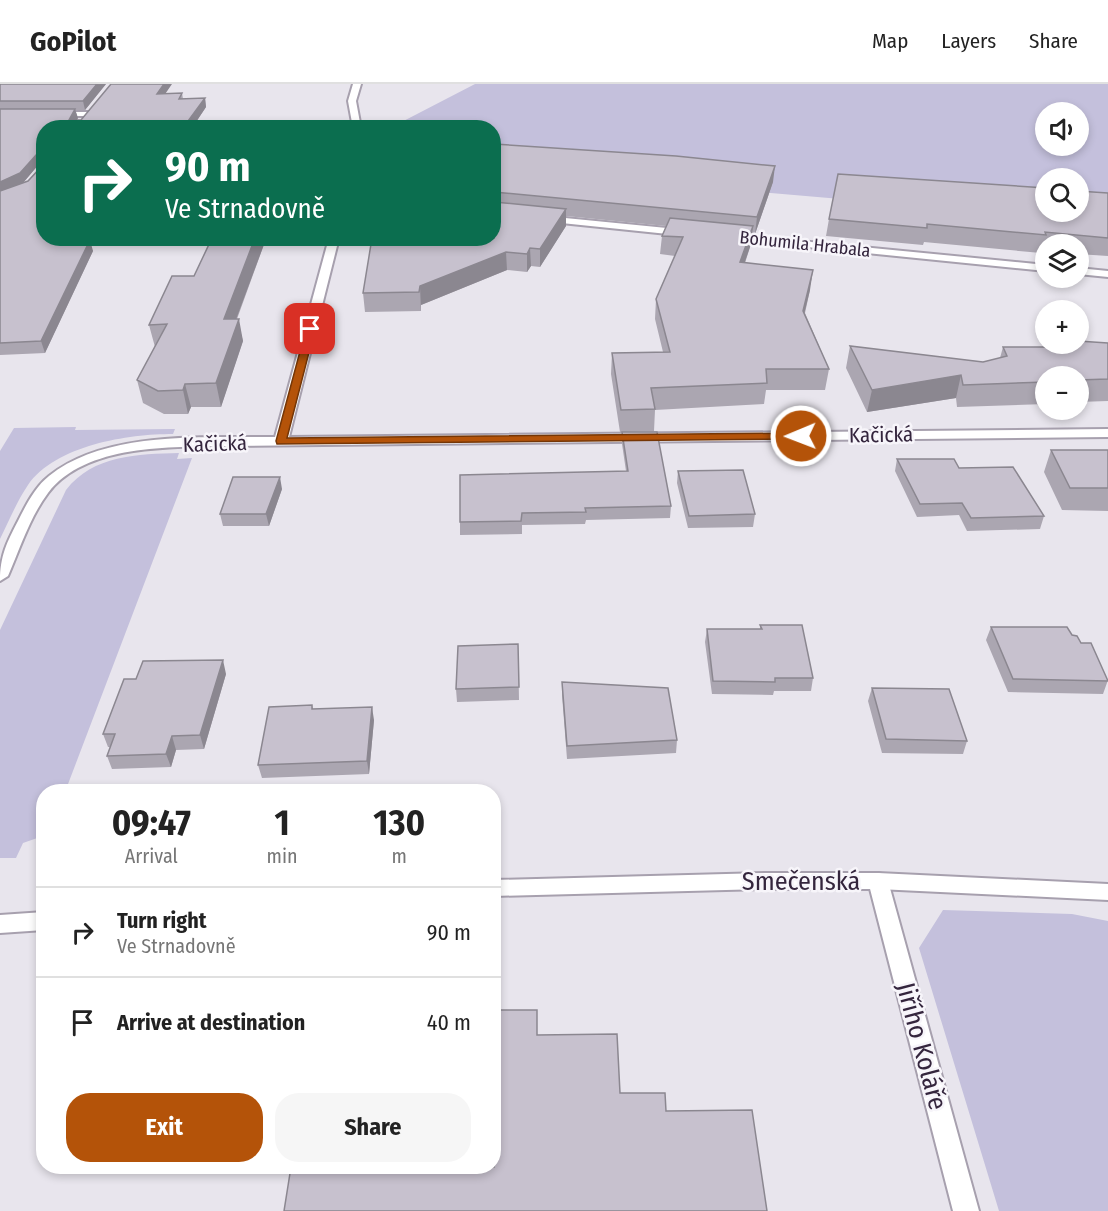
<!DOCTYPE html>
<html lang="en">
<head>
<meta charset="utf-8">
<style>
  :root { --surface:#fff; --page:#f6f6f6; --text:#222; --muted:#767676; --line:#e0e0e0; --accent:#b45309 }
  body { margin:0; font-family:"Fira Sans Condensed",sans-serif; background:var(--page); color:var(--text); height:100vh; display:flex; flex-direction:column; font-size:22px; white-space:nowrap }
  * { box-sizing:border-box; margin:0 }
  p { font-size:20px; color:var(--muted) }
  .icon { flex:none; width:33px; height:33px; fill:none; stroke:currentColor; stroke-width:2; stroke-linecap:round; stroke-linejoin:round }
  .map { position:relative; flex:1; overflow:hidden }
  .sheet { position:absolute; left:36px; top:700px; width:465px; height:390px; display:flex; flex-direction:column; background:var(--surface); border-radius:24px; box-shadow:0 3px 9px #0003 }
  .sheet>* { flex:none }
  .banner { position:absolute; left:36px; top:36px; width:465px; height:126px; border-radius:24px; box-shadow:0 3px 9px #0003; background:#0b6e4f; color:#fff; overflow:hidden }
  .controls { position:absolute; left:1035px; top:18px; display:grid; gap:12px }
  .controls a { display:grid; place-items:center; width:54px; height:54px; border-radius:50%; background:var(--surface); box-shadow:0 3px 9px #0003; font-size:30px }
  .pin { position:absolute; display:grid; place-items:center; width:51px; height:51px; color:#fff; margin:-26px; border-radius:12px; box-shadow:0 3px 9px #0006 }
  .me { position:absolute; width:66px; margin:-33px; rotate:269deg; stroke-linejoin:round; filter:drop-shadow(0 0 4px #0008) }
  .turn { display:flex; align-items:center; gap:21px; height:126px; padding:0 30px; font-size:27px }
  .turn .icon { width:78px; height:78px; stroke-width:2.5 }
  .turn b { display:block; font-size:42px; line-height:51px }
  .eta { display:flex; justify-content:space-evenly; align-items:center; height:102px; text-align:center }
  .eta b { font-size:36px; font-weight:700; line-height:42px }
  .primary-button { display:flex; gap:12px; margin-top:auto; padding:12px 30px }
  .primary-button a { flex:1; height:69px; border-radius:24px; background:var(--accent); color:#fff; font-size:24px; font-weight:700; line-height:69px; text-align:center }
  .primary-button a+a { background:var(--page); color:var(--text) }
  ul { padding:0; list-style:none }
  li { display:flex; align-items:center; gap:18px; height:90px; padding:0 30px; border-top:2px solid var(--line) }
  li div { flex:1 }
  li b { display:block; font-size:22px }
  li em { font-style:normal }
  header { display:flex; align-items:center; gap:36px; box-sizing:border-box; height:84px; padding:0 30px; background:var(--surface); border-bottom:2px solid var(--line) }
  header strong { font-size:28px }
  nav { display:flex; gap:33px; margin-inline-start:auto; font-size:21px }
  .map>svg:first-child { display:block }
  .green { fill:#c4c0dc; fill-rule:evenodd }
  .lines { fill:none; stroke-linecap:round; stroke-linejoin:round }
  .minor-casing { stroke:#a7a0ae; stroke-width:4 }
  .tertiary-casing { stroke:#a7a0ae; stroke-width:4 }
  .minor { fill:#fff; fill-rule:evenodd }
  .tertiary { fill:#fff; fill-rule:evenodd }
  .wall { fill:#aba6b1; fill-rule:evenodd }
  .shaded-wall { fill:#8b8790 }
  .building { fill:#c7c1ce; stroke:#8b8790; stroke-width:1.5 }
  .route { fill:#b45309; stroke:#753606; stroke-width:1.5 }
  .labels { text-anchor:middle; stroke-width:5; stroke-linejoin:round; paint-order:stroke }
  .far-street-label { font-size:18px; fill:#34253d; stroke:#f7f5fa }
  .street-label { font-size:21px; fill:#34253d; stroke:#f7f5fa }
  .near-street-label { font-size:26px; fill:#34253d; stroke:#f7f5fa }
</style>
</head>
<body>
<header>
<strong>GoPilot</strong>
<nav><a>Map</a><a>Layers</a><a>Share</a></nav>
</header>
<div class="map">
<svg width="1108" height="1127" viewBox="0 0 1108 1127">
  <rect width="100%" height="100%" fill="#e8e5ed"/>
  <!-- green -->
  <path class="green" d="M475,0H1108V138L494,85V44H390ZM1046,28H1078V62H1046ZM1046,94H1078V128H1046Z
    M76,343L75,346L175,345L173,350C128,350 56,361 28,401C17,417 9,437 0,455V367L14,344Z
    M179,369L177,375L192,374L65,708H44L43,752L23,759L16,774H0V546L66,406C93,371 138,370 179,369Z
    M943,826L1072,830L1108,837V1127H999L919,864Z"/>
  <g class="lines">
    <defs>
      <path id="minor" d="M353,0H361L356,17L361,44H353L348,17Z
        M53,28H88L92,30L88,32H53Z
        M545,132L687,146L692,149L687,152L542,137V133Z
        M730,150L1046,181V187L727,155V151Z
        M329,154H339L289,353L1108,345V353L226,362C172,363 85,360 48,409C30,433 20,464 8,492L0,497C0,472 7,458 18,437C26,421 35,403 49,392C106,346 206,354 275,353Z
        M1078,184L1108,187V193L1078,190Z
        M878,789L885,791L888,797L979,1127H953L868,797L871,791Z"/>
      <path id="tertiary" d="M764,789H878L1108,800V816L878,805H764L494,812V796Z
        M44,828V846L0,849V831Z"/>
    </defs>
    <!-- minor casing -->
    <use href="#minor" class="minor-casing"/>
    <!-- tertiary casing -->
    <use href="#tertiary" class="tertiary-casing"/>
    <!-- minor -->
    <use href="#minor" class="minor"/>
    <!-- tertiary -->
    <use href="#tertiary" class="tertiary"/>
  </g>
  <!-- wall -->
  <path class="wall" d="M0,0H106L85,26H75L78,34L76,36H81L165,10L182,9L183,15L205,14L206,23L192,44H44V154L85,156L93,167L45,269L0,271ZM43,79L28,97L23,99L39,80Z
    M494,60L773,98L755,150H752L751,160L745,179L810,206L805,229L829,285L825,306H766L764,320L655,326L654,347L620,348L611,290L612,269L663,268L655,235L656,215L675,172L660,170L662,152L666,142L566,132V142L540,183L531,182L527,188L507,186L421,221V227L365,228L363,209Z
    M1108,109V172L1078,170V160H1046V166H1042L1041,169L924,158L923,161L826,152L829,135Z
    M212,154H291L266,155L237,235L243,257L221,323H191L188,330H164L143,319L137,296L155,263L149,241L194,192Z
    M1108,259V317L1078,318V292H1046V320L957,323L956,314L867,328L846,284L850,262L983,278L1000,274L1003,263H1047Z
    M622,348L671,422L670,434L586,436L585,440L522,441V450L460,451V438L626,387L622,360Z
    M1051,366H1108V427L1062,426L1044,388Z
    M897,375L959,384L1044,432L1040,445L967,447L959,431L917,433L895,387Z
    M678,387L755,430L753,443L688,444L677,399Z
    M282,405L269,442H223L220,430Z
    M760,541L813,594L811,607H774L773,611L712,610L705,558L707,545H760Z
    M991,543L1072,551L1081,559L1108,596L1103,610L1008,608L986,556Z
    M518,560L519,616L457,618L456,605Z
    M226,590L204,665L176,666L171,683L112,685L107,672L110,663H108L103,650Z
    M562,598L677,656L676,669L567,675L562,611Z
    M872,604L967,657L963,670L882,669L868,617Z
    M312,621L313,625L374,636L369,690L262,694L258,681Z"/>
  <!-- shaded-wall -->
  <path class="shaded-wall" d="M97,0H106L85,26L83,17Z
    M164,0H172L159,19L157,10Z
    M205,14L206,23L192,44H183Z
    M75,25L78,34L73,44L69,36Z
    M37,70L39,80L23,99L0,110V98Z
    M775,82L773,98L755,150L757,133Z
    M566,125V142L540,183V165Z
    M753,142L751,160L738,198L740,178Z
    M255,154L266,155L228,257L224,235Z
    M90,156L93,167L45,269L41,257Z
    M530,164L531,182L527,188V170Z
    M506,168L507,186L421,221V227L420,202Z
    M813,186L810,206L800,247L803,227Z
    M239,235L243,257L221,323L216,299Z
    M961,291L956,314L867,328L872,306Z
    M185,300L191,323L188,330L183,306Z
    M280,393L282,405L269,442L266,430Z
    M223,576L226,590L204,665L200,651Z
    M372,623L374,636L369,690L367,677Z
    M172,652L176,666L171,683L166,670Z"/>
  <!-- building -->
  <path class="building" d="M0,0H97L83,17H0Z
    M111,0H164L157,10L182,9L179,15L205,14L183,44H44V154H82L81,156H90L41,257L0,259V107L28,97L43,81V70H37L20,89L0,98V25H75L69,36H81Z
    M310,37L308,44H242L245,38Z
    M494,60L676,72L775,82L757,133L494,108Z
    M838,90L1046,104V128H1078V107L1108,109V154L1045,148L1046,151L927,140V144L829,135Z
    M494,118L566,125L540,165L530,164L527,170L506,168L420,202L419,208L363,209L372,154H494Z
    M670,134L753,142L740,178L813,186L803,227L829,285H766L767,299L651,304L655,325L621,326L612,269L670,268L656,215L683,153L662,152Z
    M212,154H255L224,235H239L216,299L185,300L183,306L158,307L137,296L167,240L149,241L172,192H194Z
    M1078,257L1108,259V295L1078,296V292H1046V298L963,301L961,291L872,306L850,262L983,278L1007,272L1003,263H1047L1066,260H1078Z
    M622,348H657L671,422L585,424L586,428L522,429L521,437L460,438V391L628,387Z
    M1051,366H1108V404H1070Z
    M897,375H954L959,384L1013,383L1044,432L971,434L962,419L920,420Z
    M743,386L755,430L689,432L678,387Z
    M233,393H280L266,430H220Z
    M760,541H802L813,594H775V598L713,597L707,545H762Z
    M991,543H1067L1072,551L1077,552L1081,559H1091L1108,597L1013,595Z
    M518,560L519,603L456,605L458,562Z
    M223,576L200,651L172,652L166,670L107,672L115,650H103L124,595H136L143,577Z
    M562,598L668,604L677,656L567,662Z
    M872,604L949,605L967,657L886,655Z
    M312,621V625L372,623L367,677L258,681L269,623Z
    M494,926H537V951L617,950L620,1009H665L666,1027L752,1026L767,1127H284L291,1083H494Z"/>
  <!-- route -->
  <path class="route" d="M310,242L315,245L287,354L801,349L806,352L801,355L277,360L276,357L306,245Z"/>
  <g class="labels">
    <!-- far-street labels -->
    <g class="far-street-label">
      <text transform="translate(805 160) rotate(6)" y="6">Bohumila Hrabala</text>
    </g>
    <!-- street labels -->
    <g class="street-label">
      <text transform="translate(881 351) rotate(-1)" y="7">Kačická</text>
      <text transform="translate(215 360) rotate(-2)" y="7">Kačická</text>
    </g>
    <!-- near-street labels -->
    <g class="near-street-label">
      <text x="801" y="806">Smečenská</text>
      <text transform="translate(922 962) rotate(75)" y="9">Jiřího Koláře</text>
    </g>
  </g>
</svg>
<div class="controls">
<a><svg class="icon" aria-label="sound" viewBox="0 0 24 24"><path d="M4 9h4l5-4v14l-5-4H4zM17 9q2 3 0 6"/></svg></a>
<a><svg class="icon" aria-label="search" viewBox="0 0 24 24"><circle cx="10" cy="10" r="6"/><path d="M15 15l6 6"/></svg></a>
<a><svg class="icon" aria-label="layers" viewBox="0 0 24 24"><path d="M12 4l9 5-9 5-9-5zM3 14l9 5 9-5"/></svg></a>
<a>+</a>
<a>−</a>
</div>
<div class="pin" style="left:310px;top:245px;background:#d93025"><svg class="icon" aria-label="arrive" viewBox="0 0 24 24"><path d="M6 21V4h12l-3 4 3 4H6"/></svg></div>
<svg class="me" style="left:801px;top:352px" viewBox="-20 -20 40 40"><circle r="17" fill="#b45309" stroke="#fff" stroke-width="3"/><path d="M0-11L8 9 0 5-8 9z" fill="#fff"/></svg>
<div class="banner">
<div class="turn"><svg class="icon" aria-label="right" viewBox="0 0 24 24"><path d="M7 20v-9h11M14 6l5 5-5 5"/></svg><div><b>90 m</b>Ve Strnadovně</div></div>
</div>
<section class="sheet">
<div class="eta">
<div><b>09:47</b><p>Arrival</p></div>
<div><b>1</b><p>min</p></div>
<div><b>130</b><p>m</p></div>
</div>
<ul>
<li><svg class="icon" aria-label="right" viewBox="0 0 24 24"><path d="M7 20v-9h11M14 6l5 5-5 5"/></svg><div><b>Turn right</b><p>Ve Strnadovně</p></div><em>90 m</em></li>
<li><svg class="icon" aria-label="arrive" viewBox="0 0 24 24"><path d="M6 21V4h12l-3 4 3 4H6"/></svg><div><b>Arrive at destination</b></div><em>40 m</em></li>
</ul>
<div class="primary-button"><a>Exit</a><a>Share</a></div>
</section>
</div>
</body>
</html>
